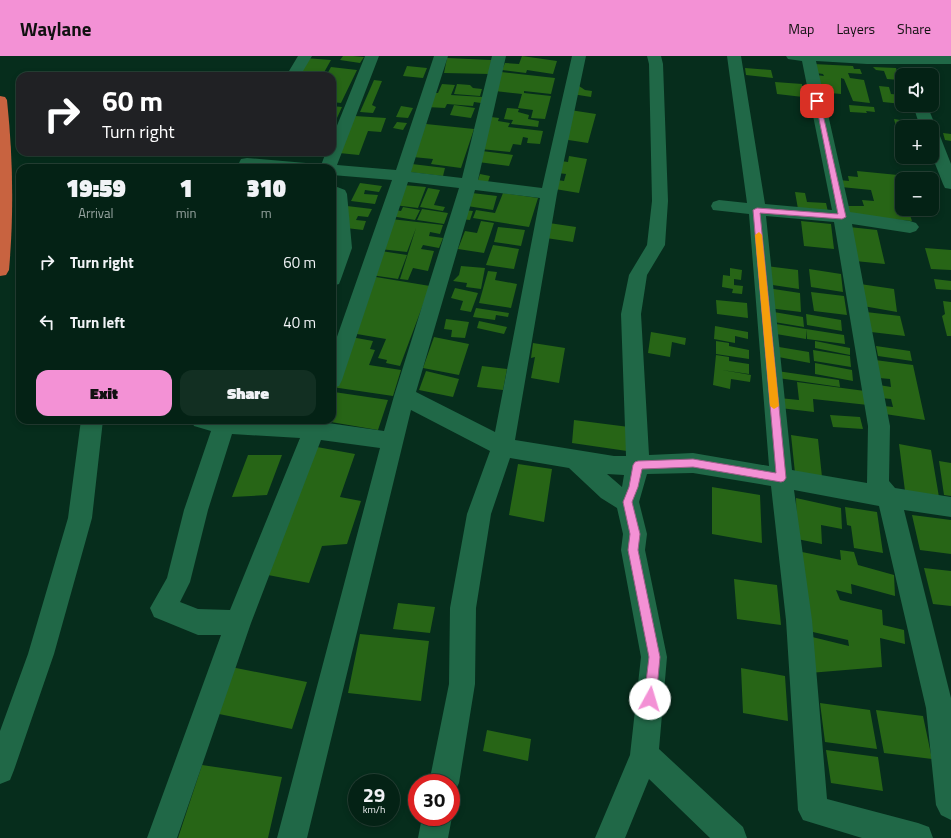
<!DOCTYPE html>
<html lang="en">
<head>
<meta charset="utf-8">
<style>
  :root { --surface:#042215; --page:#122f22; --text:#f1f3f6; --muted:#97a4a0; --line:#253f34; --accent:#f391d5 }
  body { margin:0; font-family:"Titillium Web",sans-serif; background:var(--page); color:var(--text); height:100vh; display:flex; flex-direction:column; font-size:15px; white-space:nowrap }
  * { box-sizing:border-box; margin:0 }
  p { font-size:13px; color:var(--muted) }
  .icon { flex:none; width:22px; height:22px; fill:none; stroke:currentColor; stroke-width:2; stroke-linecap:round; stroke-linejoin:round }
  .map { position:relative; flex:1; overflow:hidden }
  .side { position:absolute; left:16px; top:108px; width:320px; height:260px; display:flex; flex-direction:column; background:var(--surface); border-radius:12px; box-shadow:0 2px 6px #0003,0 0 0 1px var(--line) }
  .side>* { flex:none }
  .top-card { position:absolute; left:16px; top:16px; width:320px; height:84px; border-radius:12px; box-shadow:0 2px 6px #0003,0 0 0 1px var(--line); background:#202124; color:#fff; overflow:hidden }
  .fabs { position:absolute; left:895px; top:12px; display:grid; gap:8px }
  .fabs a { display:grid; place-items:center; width:44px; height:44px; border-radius:8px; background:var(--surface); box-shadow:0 2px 6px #0003,0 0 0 1px var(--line); font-size:20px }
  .speed { position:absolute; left:348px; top:718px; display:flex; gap:8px; font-size:20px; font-weight:700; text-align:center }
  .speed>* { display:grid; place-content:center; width:52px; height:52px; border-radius:50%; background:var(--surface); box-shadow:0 2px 6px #0003,0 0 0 1px var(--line); line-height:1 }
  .speed small { font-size:10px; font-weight:400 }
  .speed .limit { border:6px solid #d22; background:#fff; color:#111 }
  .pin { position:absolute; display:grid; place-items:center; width:34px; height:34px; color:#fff; margin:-17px; border-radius:8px; box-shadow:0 2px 6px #0006 }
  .me { position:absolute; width:44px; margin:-22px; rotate:6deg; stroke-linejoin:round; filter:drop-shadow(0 0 3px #0008) }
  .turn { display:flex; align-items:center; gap:14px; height:84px; padding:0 20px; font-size:18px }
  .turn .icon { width:52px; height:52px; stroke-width:2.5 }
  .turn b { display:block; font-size:28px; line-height:34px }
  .eta { display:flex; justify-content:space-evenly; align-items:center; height:68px; text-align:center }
  .eta b { font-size:24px; font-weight:800; line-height:28px }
  .button { display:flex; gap:8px; margin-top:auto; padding:8px 20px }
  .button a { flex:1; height:46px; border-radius:12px; background:var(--accent); color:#111; font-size:16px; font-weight:800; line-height:46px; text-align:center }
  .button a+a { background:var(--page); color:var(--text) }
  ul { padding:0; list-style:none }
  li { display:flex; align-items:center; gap:12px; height:60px; padding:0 20px }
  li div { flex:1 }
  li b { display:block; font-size:15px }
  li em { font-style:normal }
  header { display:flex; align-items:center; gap:24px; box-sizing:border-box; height:56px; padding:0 20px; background:var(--accent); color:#111 }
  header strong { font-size:19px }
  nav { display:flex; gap:22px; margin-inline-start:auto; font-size:14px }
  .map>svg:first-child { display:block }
  .building { fill:#276516 }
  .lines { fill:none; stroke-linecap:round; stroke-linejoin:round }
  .minor { fill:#206847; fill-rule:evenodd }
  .highway { fill:#c86340; fill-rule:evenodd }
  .route { fill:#f391d5; stroke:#9e5e8a }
  .slow { fill:#f59e0b }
</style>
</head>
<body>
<header>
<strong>Waylane</strong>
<nav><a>Map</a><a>Layers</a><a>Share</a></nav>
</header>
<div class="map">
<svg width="951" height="782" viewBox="0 0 951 782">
  <rect width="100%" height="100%" fill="#062d1c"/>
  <!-- building -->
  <path class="building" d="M343,0H353L364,1L360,7L340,4Z
    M522,0L557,5L553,18L527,14L526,17L502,14L505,7L519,8Z
    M305,2L331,4L322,20H295Z
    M447,2L491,4L490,18L444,17Z
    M813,8L853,10L854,13H860L862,18L848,17L850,22L864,24L870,47L853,45L844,23L841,22V38L819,36L818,31L823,32L826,29L818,28L816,19L824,20L823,18L816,17Z
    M407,10L427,12L423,22L403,20Z
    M331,11L357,14L341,47L332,46V34L334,33H332V20H326Z
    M873,11L896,12L899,24L887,23L884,15L876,14Z
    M745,12L771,14L773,22L746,19Z
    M501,16L555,22L551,38L524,35V37L551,40L545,63L531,62L533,54L518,52L522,38L495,35Z
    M374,24L382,25L372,49L376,51L373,57L360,56Z
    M775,26L802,28L803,41L777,38Z
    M442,28L455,29L451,39L483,41L481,47L474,46L473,50L447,48L445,52L427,51L431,37H438Z
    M457,28L470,29L473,32L482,33L480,40L454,38Z
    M576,28L585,34L592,35L591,41L572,38Z
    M879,30L889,31L891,38L902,39V48L883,46Z
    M454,49L475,52L471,62L450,59Z
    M849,49L874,51L875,56L866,55L867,57L850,56Z
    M332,50L342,51L332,73Z
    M401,50L413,52L408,62L396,61Z
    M507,52L519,53L518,56L529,59L528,63L539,65L538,71L511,68L513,64L504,63Z
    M570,54L596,58L588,87L562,83Z
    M355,60L386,62L381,76L368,75L359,99L339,97Z
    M491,61L499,62L498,65L510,67L508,71L543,75L540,88L527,87L528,82L523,81L521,89L513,88L510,96L481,93Z
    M894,63L906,65L908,71H902V86H900Z
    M397,66L407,67L403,74L393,72Z
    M426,68L474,73L461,112L431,108L433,103L413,101Z
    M943,77L951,78V85L945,84Z
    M482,95L513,99L509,110L478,106Z
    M569,100L587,103L579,137L555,133L557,124L564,125L566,118L558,117L561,105L568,106Z
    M412,108L445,112L443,120L409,116Z
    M857,115L898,119L902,133V153H908L912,165L847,159L845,150H864L862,144L874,145L871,134L841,131L839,124L849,125L848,120L858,121Z
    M480,118L490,120L487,129L477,127Z
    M360,127L382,130L379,136L365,134L364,138L378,139L375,148L351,145Z
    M403,129L426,131L418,152L394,149Z
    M428,132L440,134L434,149L445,151L443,155L420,151Z
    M795,136L805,137L807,146L826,147L828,156L798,153Z
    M472,137L497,140L493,154L467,150Z
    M503,137L538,142L529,171L473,162L476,154L495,157Z
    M347,150L372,153L368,161L358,160L356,164L366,165L363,174L338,171Z
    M403,151L420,154L415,164L391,160L395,154L401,155Z
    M422,153L448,157L444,168L417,164Z
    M464,154L473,155L470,164L461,163Z
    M391,163L443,169L440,178L430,176L429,180L443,182L439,192L423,189L421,193L434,195L428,215L413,212L408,224L400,223L416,172L407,196L380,193Z
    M481,165L494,167L484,197L458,193L465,175L477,177Z
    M801,165L831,168L834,193L804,190Z
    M549,167L576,171L573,186L546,182Z
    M498,171L525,174L521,190L494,186Z
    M849,171L877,174L885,208L855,205Z
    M493,189L519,193L514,213L486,209Z
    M925,192L951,194V214L931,213Z
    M381,195L407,199L398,223L371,219Z
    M461,210L485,212L481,233L466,231L467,227L453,225L459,219Z
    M766,210L798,214L799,233L766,228Z
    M730,212L742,214L741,224L734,223V229L743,230L742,238L732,237L733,233L722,231L723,219L730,220Z
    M809,213L841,218L843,236L811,231Z
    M488,215L497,216L495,224L517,228L511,252L479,247Z
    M376,221L430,230L400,310L386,307L387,304L378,302L386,283L351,277Z
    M934,223L951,225V234L936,233Z
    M860,228L894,233L897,256L863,250Z
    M455,232L478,237L471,256L460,254L463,245L451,242Z
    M767,232L800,237L801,256L768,252Z
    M811,236L844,240L847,259L814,255Z
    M716,244L747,247L748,262L717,258Z
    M943,245L951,246V280H947L942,260L945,258Z
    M476,252L509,257L508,261L496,259L495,264L473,261Z
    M768,255L803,261L804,271L768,265Z
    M866,256L900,260L905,280L871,276Z
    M806,258L841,264L842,275L807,269Z
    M446,263L469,266L465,282L451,281L452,274L444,273Z
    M479,265L507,271L504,278L477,272Z
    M770,267L806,273V283L770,277Z
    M715,270L748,276V283L735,280V287L714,283Z
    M806,273L844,279L845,288L807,283Z
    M651,276L686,282L685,289L672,286L670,301L648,297Z
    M351,281L373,285L370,293L375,294L369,309L401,314L393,340L332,331Z
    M434,281L469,288L459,319L423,312Z
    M716,285L729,287V290L749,294V303L716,298Z
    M815,285L850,292V299L815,292Z
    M533,287L565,292L559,327L531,322L535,301L531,302Z
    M773,290L809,296L810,307L773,300Z
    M876,290L910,295L912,305L878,300Z
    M813,294L850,300L851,311L814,305Z
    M716,299L729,301V305L749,308V318L722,314L751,319L750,326L731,323L730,333L713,329Z
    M875,304L913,309L925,364L885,358L884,350L893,351L891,343L881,342L879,329L891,331L890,323L879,322Z
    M815,307L852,314L853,325L815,318Z
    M482,310L507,313L503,334L477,331Z
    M426,315L459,323L453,341L419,334Z
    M777,315L839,324L840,331L778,322Z
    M797,326L865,335L868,349L813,343L814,356L780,352L779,342L799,344Z
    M334,336L388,344L378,374L325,365L332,364V341Z
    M830,359L860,361L863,373L833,371Z
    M574,364L629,371L627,395L572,387Z
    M791,379L818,383L822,421L795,417Z
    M899,388L931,394L939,441L905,435Z
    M317,391L355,398L340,441L361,445L347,488L322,490L309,527L268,519Z
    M248,399H282L267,439L232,441Z
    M939,405L951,407V440L944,439Z
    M518,408L552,413L544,466L509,459Z
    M712,431L760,439L762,487L712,478Z
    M796,442L841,452L842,473L821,469L822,488L797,483Z
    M845,451L877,456L883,497L854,492L851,470L847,469Z
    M912,459L951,464V498L920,494Z
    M840,494L854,496L858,509L894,519L895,540L851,528L852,538L836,534L840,544L882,554L883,569L904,574L905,588L880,582L882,611L809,617L808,580L849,590L848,584L804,574L802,496L841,504Z
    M924,512L951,515V550L933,548Z
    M734,523L777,529L781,569L737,563Z
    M398,547L435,551L430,577L393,573Z
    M360,578L429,585L421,645L348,637Z
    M231,611L307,626L292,673L214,657Z
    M741,612L785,620L788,665L743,657Z
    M820,647L870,654L877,693L825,686Z
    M876,654L923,660L932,703L884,697Z
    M487,674L531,683L528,705L483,695Z
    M826,694L878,701L883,735L831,727Z
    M202,709L282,721L268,782H178Z"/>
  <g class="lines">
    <!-- minor -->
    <path class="minor" d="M298,0H312L300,20H286Z
      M365,0H379L337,109L396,114L434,0H448L411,116L462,122L492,0H506L478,124L542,132L572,0H586L557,138L515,384L614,400H626L621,258L629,219L647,189L652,145L649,8L647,0H661L663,8L668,145L665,189L647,219L641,258L649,399L693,397L769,410L749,158L713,154L711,150L713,146L719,144L747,147L727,0H741L765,148L832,154L802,5L788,3L786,0H951V8H867L816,5L850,156L910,165L916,167L919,171L916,175L910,177L852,168L890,370L889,425L895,432L951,441V461L904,454L951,642V764L941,759L936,749L926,652L879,450L794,434L812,564L827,743L918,767L929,771L933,782H862L803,764L798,754L786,564L771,430L693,417L647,418L639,446L647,478L645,494L667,601L659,693L743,771L747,782H710L649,723L625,782H595L630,699L641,601L621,494L623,478L617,452L601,442L569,412L510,402L491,458L476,552L475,628L459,727L454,737L451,739V727H429L449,628L450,552L467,458L490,395L411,354L307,782H277L380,392L321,384L251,567L177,782H147L221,579H198L154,561L150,552L167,522L184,454L211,375L194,370L191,364H329L328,367L384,375L394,340L459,132L408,126L342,324L339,330L332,332V295L392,124L332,119V112H320L326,96H332V82ZM475,134L540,142L495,376L416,336ZM766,160L834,166L868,370L867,427L792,414ZM232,378L300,382L230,554L198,553L180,546L190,526L208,454ZM607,418L624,419L622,431Z
      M913,49H927L936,71L932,75V71H920Z
      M932,75L937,77L940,80L951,108V133L945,132L943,128L932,100Z
      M247,102L306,107L312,108L314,112H247L241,111L239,107L241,103Z
      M332,129L345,134L347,138L352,192L341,223L339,228L332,230V198L334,192Z
      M81,364H103L92,462L54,598L14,714L10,724L0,728V675L28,598L68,462Z
      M451,759L452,761L448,782H418L422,761H451Z"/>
    <!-- highway -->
    <path class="highway" d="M0,40L5,41L7,44C13,101 14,157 9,214L6,219L0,220Z"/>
  </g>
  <!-- route -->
  <path class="route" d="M815,43L820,45L846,161L842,163L760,157L786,422L784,425L781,426L693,411L642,413L638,431L632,446L640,478L638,494L660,601L656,643L654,647L650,649L646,647L644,643L649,601L628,494L630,478L623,446L629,431L633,409L635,406L638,405L693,403L776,417L753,154L757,152L838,158Z"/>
  <!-- slow -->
  <path class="slow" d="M759,176L762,179L779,350L774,353L770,350L755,179Z"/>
</svg>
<div class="fabs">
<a><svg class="icon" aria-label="sound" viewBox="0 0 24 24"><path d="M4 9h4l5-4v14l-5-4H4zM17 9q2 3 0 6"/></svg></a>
<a>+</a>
<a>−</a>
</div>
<div class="speed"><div>29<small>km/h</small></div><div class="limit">30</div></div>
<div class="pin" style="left:817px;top:45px;background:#d93025"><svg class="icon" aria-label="arrive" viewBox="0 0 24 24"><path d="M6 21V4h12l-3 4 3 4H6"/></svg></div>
<svg class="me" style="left:650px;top:643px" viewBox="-20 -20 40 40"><circle r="19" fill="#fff"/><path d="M0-13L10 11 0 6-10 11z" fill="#f391d5"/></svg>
<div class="top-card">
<div class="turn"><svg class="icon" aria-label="right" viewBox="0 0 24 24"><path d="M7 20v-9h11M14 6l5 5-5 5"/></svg><div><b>60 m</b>Turn right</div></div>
</div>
<section class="side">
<div class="eta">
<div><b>19:59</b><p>Arrival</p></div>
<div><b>1</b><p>min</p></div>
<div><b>310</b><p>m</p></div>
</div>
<ul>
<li><svg class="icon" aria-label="right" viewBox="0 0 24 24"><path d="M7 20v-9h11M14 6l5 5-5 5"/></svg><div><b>Turn right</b></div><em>60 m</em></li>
<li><svg class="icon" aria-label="left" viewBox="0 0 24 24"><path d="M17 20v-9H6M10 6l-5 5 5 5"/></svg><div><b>Turn left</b></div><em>40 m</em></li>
</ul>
<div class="button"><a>Exit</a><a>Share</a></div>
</section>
</div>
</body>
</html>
